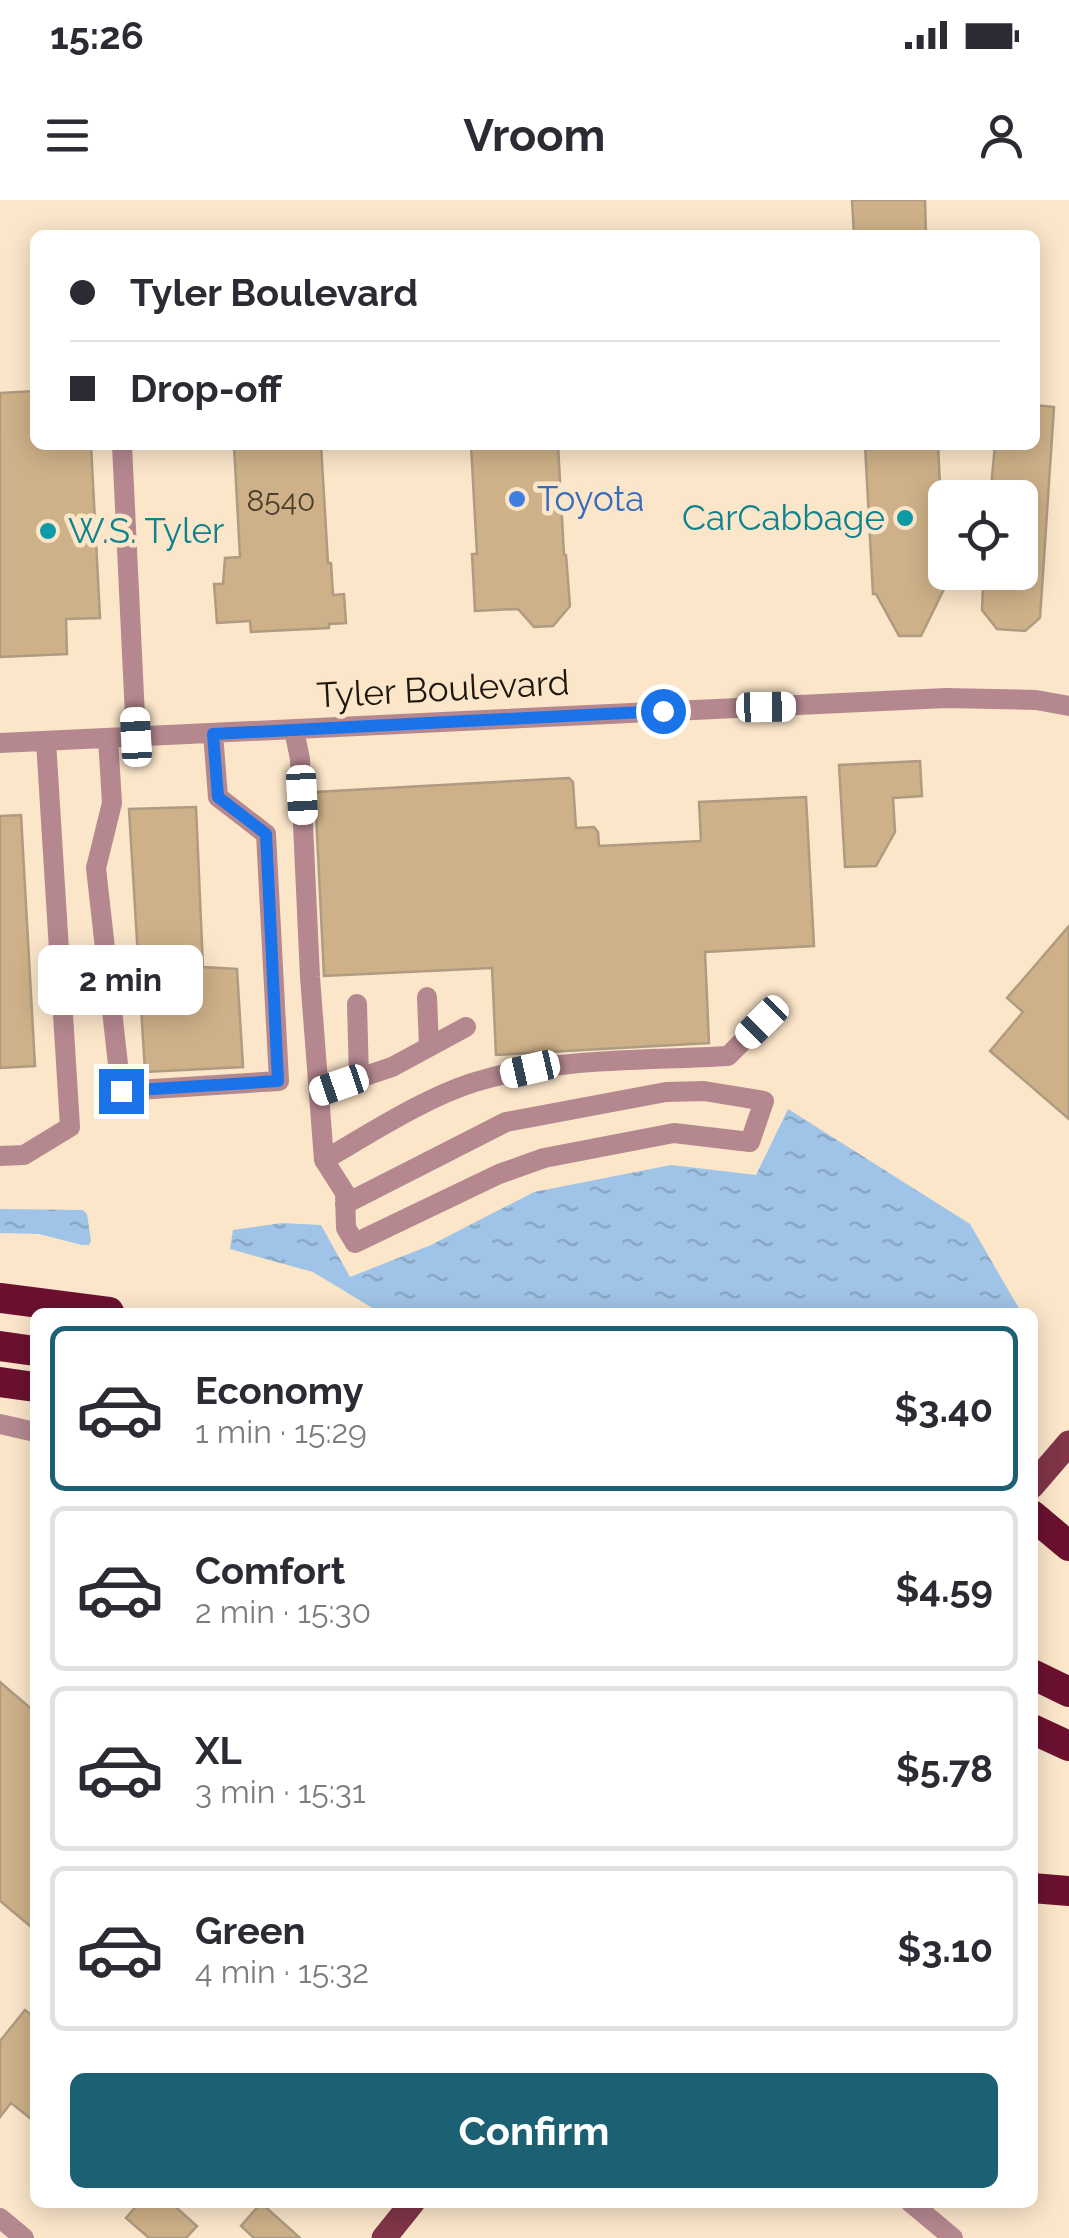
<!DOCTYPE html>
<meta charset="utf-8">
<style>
:root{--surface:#fff;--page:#f2f2f3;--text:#2b2b33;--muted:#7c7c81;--line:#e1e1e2;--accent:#1c6073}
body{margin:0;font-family:Raleway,sans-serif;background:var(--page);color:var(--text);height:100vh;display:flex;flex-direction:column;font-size:38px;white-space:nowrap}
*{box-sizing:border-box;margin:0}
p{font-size:32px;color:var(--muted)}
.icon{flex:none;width:55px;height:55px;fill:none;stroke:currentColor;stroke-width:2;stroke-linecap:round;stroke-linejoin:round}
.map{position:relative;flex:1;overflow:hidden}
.panel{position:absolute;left:30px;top:1108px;width:1008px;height:900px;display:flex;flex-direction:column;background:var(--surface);border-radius:15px;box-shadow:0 5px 25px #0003}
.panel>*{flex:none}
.banner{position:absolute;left:30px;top:30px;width:1010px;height:220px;border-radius:15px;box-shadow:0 5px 25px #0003;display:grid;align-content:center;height:220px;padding:0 40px;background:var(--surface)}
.tools{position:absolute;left:928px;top:280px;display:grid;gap:20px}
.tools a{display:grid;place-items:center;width:110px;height:110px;border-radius:15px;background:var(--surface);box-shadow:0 5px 25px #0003;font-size:50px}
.end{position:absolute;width:45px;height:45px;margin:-22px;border:12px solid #1a73e8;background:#fff;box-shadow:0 0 0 5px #fff}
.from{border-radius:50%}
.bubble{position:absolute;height:70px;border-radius:15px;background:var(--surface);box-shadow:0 5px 25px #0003;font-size:32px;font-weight:700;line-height:70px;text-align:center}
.car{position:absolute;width:30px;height:60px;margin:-30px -15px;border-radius:12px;box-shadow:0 0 8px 2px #0007;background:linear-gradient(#fff 24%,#345 0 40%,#fff 0 76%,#345 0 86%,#fff 0)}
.banner b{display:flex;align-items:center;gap:35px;height:95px;font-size:38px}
.banner b+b{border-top:2px solid var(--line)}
.banner i{width:25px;height:25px;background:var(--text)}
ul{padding:18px 0 0;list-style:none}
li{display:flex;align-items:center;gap:30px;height:165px;margin:0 20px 15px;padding:0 20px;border:5px solid var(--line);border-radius:15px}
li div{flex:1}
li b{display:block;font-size:38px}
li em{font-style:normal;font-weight:700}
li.current{border-color:var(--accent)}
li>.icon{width:90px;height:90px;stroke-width:1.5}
.button{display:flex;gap:20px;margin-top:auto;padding:20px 40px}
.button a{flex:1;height:115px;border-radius:15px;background:var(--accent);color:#fff;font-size:40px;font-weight:700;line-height:115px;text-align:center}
.status{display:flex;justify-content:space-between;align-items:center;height:70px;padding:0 50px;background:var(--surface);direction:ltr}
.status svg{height:28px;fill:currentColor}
header{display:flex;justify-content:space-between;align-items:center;height:130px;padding:0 40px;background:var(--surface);font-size:45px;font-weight:700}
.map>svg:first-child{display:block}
.water{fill:url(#water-ripples)}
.building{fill:#ceb188;stroke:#ae9b81;stroke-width:2.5}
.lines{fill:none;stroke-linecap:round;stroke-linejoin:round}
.minor{stroke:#b58890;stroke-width:20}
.major{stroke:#813547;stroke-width:25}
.highway{stroke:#6b112f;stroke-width:30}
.route{stroke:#1a73e8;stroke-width:12}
.shop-dot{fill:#3f7fe0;stroke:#fbe6ca;stroke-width:4}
.culture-dot{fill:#0f9aa8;stroke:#fbe6ca;stroke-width:4}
.labels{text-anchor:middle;stroke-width:9;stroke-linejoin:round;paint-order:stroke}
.number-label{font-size:30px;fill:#4a3e2c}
.shop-label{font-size:35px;fill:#366cbe;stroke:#fbe6ca;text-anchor:start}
.culture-label{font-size:35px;fill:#0d838f;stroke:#fbe6ca;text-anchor:end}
.street-label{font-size:35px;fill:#1e170d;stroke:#fbe6ca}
</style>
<div class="status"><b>15:26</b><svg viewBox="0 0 49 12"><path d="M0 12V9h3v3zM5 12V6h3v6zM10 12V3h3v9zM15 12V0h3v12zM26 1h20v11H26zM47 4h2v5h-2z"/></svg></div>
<header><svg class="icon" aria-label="menu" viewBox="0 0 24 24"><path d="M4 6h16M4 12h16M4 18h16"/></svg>Vroom<svg class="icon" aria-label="person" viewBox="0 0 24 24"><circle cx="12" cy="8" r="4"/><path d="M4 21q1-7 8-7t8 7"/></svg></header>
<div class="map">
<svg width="1069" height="2038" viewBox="0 0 1069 2038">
<defs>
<pattern id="water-ripples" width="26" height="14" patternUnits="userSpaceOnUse" patternTransform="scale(2.5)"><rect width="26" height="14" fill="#a0c4e7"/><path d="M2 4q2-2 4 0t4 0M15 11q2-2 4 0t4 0" fill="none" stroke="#89a8c5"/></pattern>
</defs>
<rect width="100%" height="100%" fill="#fbe6ca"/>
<!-- water -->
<path class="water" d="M788 909 970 1024 1021 1112H379L313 1072 230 1049 233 1030 282 1023 321 1025 350 1077 431 1045 534 992 671 965 756 975Z
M0 1009 83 1010 87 1014 91 1041 89 1045H82L39 1034 0 1033Z"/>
<!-- building -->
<path class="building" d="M852 0H925L926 35H854Z
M35 191V245H91L100 418 66 419 67 454 0 457V193Z
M1035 205 1054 207 1040 418 1025 431 997 429 982 410 983 385 999 372H1020V298H990L995 245H1035Z
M234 245H321L328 363H331L333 395 344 394 346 423 329 424V428L251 432 250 421 217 423 214 384H223L225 358 240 357Z
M471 245H558L564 355H566L570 406 553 426 534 427 518 409 475 411 472 354H477Z
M865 245H938L945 387 921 436H899L876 394H873Z
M920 561 922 596 893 598 895 632 876 666 845 667 839 565Z
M569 578 573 582 576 628 594 627 598 632 599 646 701 641 699 602 806 597 814 746 705 752 709 843 496 855 492 768 324 776 315 592Z
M196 607 203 767 237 769 243 867 145 872 129 609Z
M21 615 35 866 0 868V616Z
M1069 726V919L990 851 1023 812 1007 798Z
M0 1482 35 1512V1730L0 1701Z
M25 1810 35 1818V1922L11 1903 0 1917V1841Z
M140 2002H170L197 2026 186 2038H149L126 2018Z
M261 2003 300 2038H254L241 2026Z"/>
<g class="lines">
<!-- minor -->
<path class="minor" d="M122 245 136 537
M294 530 300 559 310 777 324 960C369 934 426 897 475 882 556 857 644 861 728 856L762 822
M108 538 112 603 96 668 121 891 279 881 266 634 218 597 213 533
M0 543 946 498 1036 500 1069 506
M427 797 429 847
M359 878 392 867 466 827
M319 891 359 878 357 804
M0 956 24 955 70 927 46 541
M324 960 345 993 346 1028 355 1043 499 974 544 958 674 933 750 942 764 901 704 891 666 892 506 922 345 1004
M0 1224 35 1232
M910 2002 953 2038
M0 2018 24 2038"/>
<!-- major -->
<path class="major" d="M1032 1286 1069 1243
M384 2038 413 2002"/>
<!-- highway -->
<path class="highway" d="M0 1098 109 1112
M0 1146 35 1151
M0 1182 35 1187
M1032 1315 1069 1346
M1032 1474 1069 1492
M1032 1529 1069 1546
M1032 1688 1069 1691"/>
</g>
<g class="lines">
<!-- route -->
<path class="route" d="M121 891 278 881 266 634 218 597 213 534 663 511"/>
</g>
<!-- markers -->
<circle class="shop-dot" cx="517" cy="299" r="10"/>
<g class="culture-dot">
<circle cx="905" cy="318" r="10"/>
<circle cx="48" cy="331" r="10"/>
</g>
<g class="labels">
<!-- number labels -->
<g class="number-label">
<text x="281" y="311">8540</text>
</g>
<!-- shop labels -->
<g class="shop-label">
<text x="537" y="311">Toyota</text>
</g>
<!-- culture labels -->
<g class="culture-label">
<text x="885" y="330">CarCabbage</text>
<text x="68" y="343" text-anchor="start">W.S. Tyler</text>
</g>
<!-- street labels -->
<g class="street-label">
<text transform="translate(443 489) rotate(-3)" y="12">Tyler Boulevard</text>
</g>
</g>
</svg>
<div class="tools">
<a><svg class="icon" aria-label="locate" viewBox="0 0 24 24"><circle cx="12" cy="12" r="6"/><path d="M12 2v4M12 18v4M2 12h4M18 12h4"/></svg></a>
</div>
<i class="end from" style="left:663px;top:511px"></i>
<i class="end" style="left:121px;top:891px"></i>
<div class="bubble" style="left:38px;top:745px;width:165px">2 min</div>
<i class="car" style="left:766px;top:507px;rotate:89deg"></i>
<i class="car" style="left:136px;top:537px;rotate:357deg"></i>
<i class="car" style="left:302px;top:595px;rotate:177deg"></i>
<i class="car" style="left:762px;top:822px;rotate:225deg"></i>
<i class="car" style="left:530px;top:869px;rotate:257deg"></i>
<i class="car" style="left:339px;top:885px;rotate:251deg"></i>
<div class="banner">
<b><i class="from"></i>Tyler Boulevard</b>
<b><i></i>Drop-off</b>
</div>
<section class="panel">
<ul>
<li class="current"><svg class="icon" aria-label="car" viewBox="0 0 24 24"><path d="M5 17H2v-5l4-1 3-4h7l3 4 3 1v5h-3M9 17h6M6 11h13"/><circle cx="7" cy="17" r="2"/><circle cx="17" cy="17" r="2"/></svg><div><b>Economy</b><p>1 min · 15:29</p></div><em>$3.40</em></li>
<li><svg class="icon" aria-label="car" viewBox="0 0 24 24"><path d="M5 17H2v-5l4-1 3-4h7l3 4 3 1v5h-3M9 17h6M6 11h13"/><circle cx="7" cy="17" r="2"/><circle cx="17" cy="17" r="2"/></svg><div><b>Comfort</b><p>2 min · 15:30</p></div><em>$4.59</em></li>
<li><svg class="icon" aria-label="car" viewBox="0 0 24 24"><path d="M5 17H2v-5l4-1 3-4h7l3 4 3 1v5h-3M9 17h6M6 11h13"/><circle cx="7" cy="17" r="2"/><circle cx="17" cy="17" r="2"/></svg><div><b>XL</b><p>3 min · 15:31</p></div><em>$5.78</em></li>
<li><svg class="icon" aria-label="car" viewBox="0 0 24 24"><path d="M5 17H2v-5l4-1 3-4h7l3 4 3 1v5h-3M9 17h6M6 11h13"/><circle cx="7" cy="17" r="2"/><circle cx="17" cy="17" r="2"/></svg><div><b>Green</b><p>4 min · 15:32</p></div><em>$3.10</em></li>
</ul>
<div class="button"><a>Confirm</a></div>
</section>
</div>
